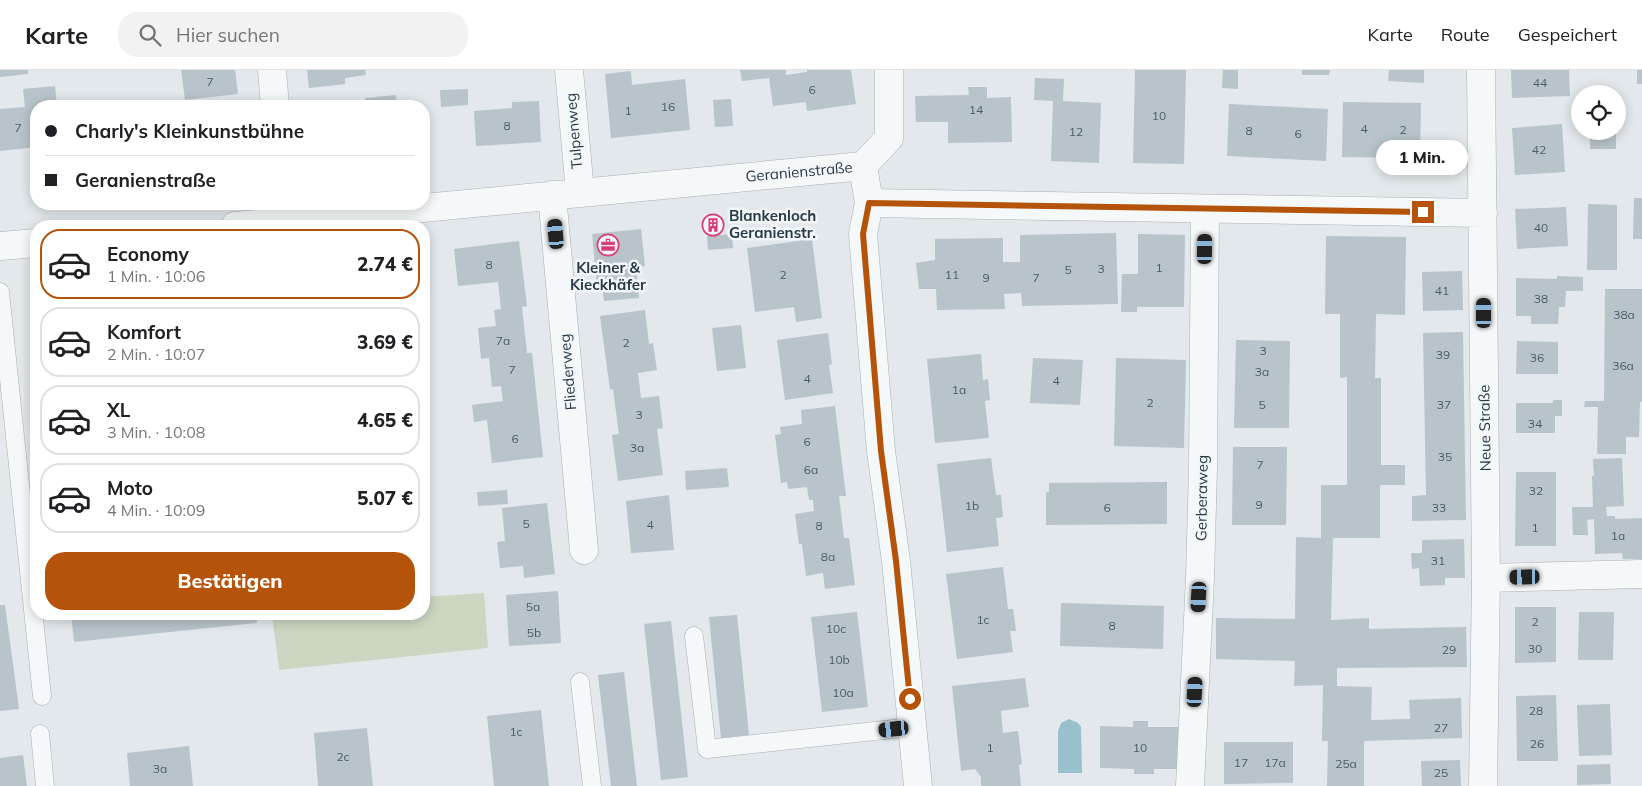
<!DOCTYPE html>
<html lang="de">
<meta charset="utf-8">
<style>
:root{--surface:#fff;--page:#f2f2f2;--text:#202124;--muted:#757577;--line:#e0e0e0;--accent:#b45309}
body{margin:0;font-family:Mulish,sans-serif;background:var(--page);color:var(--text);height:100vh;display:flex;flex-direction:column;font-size:19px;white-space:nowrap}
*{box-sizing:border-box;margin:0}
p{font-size:16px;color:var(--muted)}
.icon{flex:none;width:28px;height:28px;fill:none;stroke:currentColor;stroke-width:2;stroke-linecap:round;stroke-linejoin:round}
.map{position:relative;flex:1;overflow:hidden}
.drawer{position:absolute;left:30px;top:150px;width:400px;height:400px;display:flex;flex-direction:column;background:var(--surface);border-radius:20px;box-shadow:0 2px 12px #0003}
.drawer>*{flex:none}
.guide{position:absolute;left:30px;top:30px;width:400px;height:110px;border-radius:20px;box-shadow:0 2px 12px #0003;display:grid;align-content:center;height:110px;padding:0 15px;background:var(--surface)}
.tools{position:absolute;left:1571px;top:15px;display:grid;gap:10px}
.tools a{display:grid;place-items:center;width:55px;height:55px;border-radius:50%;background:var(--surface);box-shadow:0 2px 12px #0003;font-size:25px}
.end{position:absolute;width:22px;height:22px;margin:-11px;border:6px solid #b45309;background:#fff;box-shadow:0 0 0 2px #fff}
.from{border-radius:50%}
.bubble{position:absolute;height:35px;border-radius:18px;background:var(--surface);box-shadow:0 2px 12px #0003;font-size:16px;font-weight:800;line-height:35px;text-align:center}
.car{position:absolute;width:15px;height:30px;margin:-15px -8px;border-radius:6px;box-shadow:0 0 4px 1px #0007;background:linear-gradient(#222 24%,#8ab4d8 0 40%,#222 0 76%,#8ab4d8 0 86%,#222 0)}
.guide b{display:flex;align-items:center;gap:18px;height:48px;font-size:19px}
.guide b+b{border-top:1px solid var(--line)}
.guide i{width:12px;height:12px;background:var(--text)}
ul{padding:9px 0 0;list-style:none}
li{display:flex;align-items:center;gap:15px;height:70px;margin:0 10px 8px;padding:0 5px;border:2px solid var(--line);border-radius:20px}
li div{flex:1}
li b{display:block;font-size:19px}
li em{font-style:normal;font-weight:800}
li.selected{border-color:var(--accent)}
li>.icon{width:45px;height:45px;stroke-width:1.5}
.primary-button{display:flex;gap:10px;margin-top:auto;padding:10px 15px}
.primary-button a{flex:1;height:58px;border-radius:20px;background:var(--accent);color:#fff;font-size:20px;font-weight:800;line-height:58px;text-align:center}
header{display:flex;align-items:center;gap:30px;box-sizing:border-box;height:70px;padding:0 25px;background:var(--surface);border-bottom:1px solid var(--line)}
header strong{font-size:24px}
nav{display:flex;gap:28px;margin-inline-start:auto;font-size:18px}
.search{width:350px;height:45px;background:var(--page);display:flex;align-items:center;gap:12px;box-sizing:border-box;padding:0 18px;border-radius:20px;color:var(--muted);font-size:19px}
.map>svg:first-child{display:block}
.green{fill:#ccd6c2}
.water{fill:#9ac0ce}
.building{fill:#b8c3ca}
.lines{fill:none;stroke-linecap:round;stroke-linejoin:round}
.lane-casing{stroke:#a6b0b6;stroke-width:19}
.street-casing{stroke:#a6b0b6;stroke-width:29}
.lane{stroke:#f5f8f9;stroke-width:18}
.street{stroke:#f5f8f9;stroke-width:28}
.route{stroke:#b45309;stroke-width:6}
.labels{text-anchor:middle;stroke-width:5;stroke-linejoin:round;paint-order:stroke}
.number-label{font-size:12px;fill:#4c5c66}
.street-label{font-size:15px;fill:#283a45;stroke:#f2f6f8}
.poi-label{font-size:15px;font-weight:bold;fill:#283a45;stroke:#f2f6f8;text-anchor:start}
</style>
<header>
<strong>Karte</strong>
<div class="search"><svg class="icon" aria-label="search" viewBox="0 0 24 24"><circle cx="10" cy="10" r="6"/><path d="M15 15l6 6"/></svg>Hier suchen</div>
<nav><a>Karte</a><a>Route</a><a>Gespeichert</a></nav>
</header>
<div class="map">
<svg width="1642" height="716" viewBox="0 0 1642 716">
<rect width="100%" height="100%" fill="#e2e8eb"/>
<!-- green -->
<path class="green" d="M484 523 488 578 279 600 272 544H424V527Z"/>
<!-- water -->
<path class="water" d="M1069 649 1078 653 1081 657 1082 703H1058V661L1061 653Z"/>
<!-- building -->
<path class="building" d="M0 0H28V4L0 7Z
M181 0H235L238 24 185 30Z
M307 0H365L366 5 345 8V14L309 18Z
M740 0H786V5L807 2V0H851L856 34 807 41 806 32 773 36 769 8 742 11Z
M1135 0H1186L1184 94 1133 93Z
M1223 0H1238V19L1222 18Z
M1302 0H1330L1329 5H1302Z
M1389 0H1424V13L1388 11Z
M1511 0H1569L1570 26 1512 28Z
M1637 0H1642V14H1637Z
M631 1 632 15 685 9 690 60 611 68 605 4Z
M1035 8 1064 9 1063 31 1101 33 1099 93 1051 91 1053 31 1034 30Z
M55 16 57 36H36V77L0 81V39L25 37 23 19Z
M968 17H987V28L1011 27 1012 72 948 73V52H916L915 26 969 25Z
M468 19V35L441 37 440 20Z
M396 25 397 36H366L365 28Z
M731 29 733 56 715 57 713 30Z
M539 31 541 72 476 76 474 41 512 38V32Z
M1343 32 1421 33 1420 88 1342 87Z
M1229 34 1328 39 1326 91 1227 86Z
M1562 54 1565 102 1515 105 1512 58Z
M1590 61H1616V79H1590Z
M1634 128H1642V169H1633Z
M1588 134 1617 135V200H1587Z
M1566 137 1568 176 1517 179 1515 139Z
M720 149 721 160 707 161 706 151Z
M641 159 645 196 636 197 639 228 604 231 602 216H597L592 164Z
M1116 163 1118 234 1022 236 1021 223 1004 224 1005 239 937 240 936 219H919L916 193 935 190V169L1003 168V192H1020V165Z
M732 164 733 178 708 180 707 166Z
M1138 164 1185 165 1184 237H1137V242H1121L1122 204H1138Z
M1326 166 1406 167 1405 245 1376 244 1375 308H1381V395H1405V415H1380V468H1333L1331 550 1369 548V559L1466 557 1467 597 1337 598V616L1372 617 1371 650 1410 649 1409 630 1461 628 1462 668 1364 671V716H1327L1328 671H1322L1323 615 1294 616 1295 591 1216 589V548L1295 549 1296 467 1321 468V415H1347V307L1340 308V244H1325Z
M812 169 822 248 796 252 794 237 755 242 747 178Z
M519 171 527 236 522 237 527 283H532L543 387 492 393 487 350 474 352 472 335 503 331 501 316 492 317 489 288 481 289 478 258 496 256 494 240 501 239 498 212 458 216 454 179Z
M1462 201 1463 240 1423 241 1422 202Z
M1557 206 1583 207V221H1566L1565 237H1559L1558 254H1531V246H1516V208L1557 209Z
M1605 219H1642V332H1640L1639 367H1626V384H1597L1598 337H1584L1585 331H1604Z
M645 240 649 274 653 273 657 300 638 303 641 328 659 326 663 358 657 359 663 405 618 411 612 365 619 364 613 319 610 320 600 246Z
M741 255 746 298 717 301 712 258Z
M1463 262 1466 450 1412 451V426L1426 425 1423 263Z
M828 263 832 294 829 295 833 323 785 330 777 270Z
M1236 270 1290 271 1289 358H1234Z
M1517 271 1558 272V304H1516Z
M981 284 983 310 988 309 990 330 985 331 989 368 935 373 927 289Z
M1033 288 1083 290 1080 335 1030 333Z
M1116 288 1186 290 1184 378 1114 376Z
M1553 330H1562V346H1555V363H1516V333H1553Z
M835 336 846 426H839L844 468H849L855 515 825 519 823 503 806 506 802 474H799L795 444 814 441 813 430H809L807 417 788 419 787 412 781 413 775 365 781 364 780 357 802 354 801 340Z
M1233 377H1287L1286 455H1232Z
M991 388 996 425H1001L1003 447 996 448 999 476 947 482 937 394Z
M1622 388 1624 436 1606 437 1607 446H1615V449L1642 448V489H1623L1622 483 1595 484 1594 449 1587 450 1588 465H1573L1572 437H1593L1592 406H1594L1593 389Z
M727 398 729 417 686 420 685 401Z
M1516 402H1556V476H1515Z
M1167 412V454L1046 455V422H1049V413Z
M507 420 508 434 478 436 477 422Z
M669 425 674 480 631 483 626 431Z
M547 433 555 504 524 508 523 496 500 498 497 472 505 471 502 438Z
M1464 469 1465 508H1445V515L1420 516 1419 498 1412 499 1411 483H1422V470Z
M1003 497 1008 539H1013L1016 561H1010L1013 582 957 589 946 504Z
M558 521 561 573 509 576 506 525Z
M1061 533 1164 536 1163 579 1060 576Z
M0 535H5L19 639 0 641Z
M1515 537H1556V592L1515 593Z
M857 542 868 637 822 642 811 547Z
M1579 542H1614L1613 590H1578Z
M71 544H256L257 553 74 572Z
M737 545 749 665 721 668 709 547Z
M671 551 688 707 661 710 644 554Z
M624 602 637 716H611L598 605Z
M1025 608 1029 637 1001 641 1003 663 1018 661 1022 694 1019 695 1021 716H981V707L975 699 961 701 952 616Z
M1556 625 1558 691H1517L1516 626Z
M1610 634 1612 685 1579 686 1577 635Z
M541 640 549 716H494L487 646Z
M1133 651H1148V657H1181V699H1154V704H1134V699L1100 698V656L1133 657Z
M367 658 373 716H318L314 663Z
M1224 672H1293V713L1224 714Z
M189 676 193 716H130L127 683Z
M23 685 27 716H0V688Z
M1460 690 1461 716H1422L1421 691Z
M1610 694 1611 714 1577 715V695Z"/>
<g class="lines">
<!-- lane casing -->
<g class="lane-casing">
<path id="lane" d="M0 222 42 626
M694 566 707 679 912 657
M580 612 592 716
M40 664 45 716"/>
</g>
<!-- street casing -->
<g class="street-casing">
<path id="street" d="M272 0 275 36
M569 0 580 122
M1481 0 1486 508 1483 716
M863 96 889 68V0
M552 125 584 480
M869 133 863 164 881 381 896 491 918 716
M235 156 863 96 869 133 1483 143
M0 176 36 173
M1486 508 1642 504
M1190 716 1200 508 1203 398 1205 139"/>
</g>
<!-- lane -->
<use href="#lane" class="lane"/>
<!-- street -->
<use href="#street" class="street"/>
</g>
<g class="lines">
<!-- route -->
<path class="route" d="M910 629 896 491 881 381 863 164 869 133 1423 142"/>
</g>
<!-- icons -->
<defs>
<g id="building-ring" transform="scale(1.125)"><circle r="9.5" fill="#f2f6f8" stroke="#da3d7b" stroke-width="1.5"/><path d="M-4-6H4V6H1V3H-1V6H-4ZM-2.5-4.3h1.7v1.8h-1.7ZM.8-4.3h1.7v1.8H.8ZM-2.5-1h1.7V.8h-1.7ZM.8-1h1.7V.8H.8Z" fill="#da3d7b"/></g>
<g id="office-ring" transform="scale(1.125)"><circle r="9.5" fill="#f2f6f8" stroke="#da3d7b" stroke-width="1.5"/><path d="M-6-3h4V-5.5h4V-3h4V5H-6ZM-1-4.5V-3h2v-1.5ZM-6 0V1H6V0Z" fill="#da3d7b"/></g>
</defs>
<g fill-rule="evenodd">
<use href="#building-ring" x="713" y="155"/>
<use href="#office-ring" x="608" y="175"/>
</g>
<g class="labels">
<!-- number labels -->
<g class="number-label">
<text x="210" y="16">7</text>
<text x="1540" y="17">44</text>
<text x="812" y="24">6</text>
<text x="668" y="41">16</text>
<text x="976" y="44">14</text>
<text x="628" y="45">1</text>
<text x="1159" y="50">10</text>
<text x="507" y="60">8</text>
<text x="18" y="62">7</text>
<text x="1364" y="63">4</text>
<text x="1403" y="64">2</text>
<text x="1249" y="65">8</text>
<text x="1076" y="66">12</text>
<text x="1298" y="68">6</text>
<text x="1539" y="84">42</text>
<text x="1541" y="162">40</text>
<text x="489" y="199">8</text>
<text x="1159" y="202">1</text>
<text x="1101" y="203">3</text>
<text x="1068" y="204">5</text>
<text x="783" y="209">2</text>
<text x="952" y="209">11</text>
<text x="986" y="212">9</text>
<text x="1036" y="212">7</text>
<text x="1442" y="225">41</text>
<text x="1541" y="233">38</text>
<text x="1624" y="249">38a</text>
<text x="503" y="275">7a</text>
<text x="626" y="277">2</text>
<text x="1263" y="285">3</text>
<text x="1443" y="289">39</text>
<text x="1537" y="292">36</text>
<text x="1623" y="300">36a</text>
<text x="512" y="304">7</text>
<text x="1262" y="306">3a</text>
<text x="807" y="313">4</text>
<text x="1056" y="315">4</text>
<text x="959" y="324">1a</text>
<text x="1150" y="337">2</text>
<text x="1262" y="339">5</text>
<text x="1444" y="339">37</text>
<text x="639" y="349">3</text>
<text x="1535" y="358">34</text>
<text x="515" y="373">6</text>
<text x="807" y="376">6</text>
<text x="637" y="382">3a</text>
<text x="1445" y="391">35</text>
<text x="1260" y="399">7</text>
<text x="811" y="404">6a</text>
<text x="1536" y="425">32</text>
<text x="1259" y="439">9</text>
<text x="972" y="440">1b</text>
<text x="1107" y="442">6</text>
<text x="1439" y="442">33</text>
<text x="526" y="458">5</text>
<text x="650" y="459">4</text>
<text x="819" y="460">8</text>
<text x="1535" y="462">1</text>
<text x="1618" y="470">1a</text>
<text x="828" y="491">8a</text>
<text x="1438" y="495">31</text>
<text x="533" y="541">5a</text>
<text x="983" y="554">1c</text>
<text x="1535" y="556">2</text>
<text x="1112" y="560">8</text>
<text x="836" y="563">10c</text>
<text x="534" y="567">5b</text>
<text x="1535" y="583">30</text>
<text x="1449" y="584">29</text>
<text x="839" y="594">10b</text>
<text x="843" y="627">10a</text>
<text x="1536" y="645">28</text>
<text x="1441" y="662">27</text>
<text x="516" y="666">1c</text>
<text x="1537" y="678">26</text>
<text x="990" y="682">1</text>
<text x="1140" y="682">10</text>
<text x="343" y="691">2c</text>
<text x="1241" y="697">17</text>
<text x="1275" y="697">17a</text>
<text x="1346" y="698">25a</text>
<text x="160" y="703">3a</text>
<text x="1441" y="707">25</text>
</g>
<!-- street labels -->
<g class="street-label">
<text transform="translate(574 61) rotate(-95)" y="5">Tulpenweg</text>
<text transform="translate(799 102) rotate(-5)" y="5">Geranienstraße</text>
<text transform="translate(568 302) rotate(-95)" y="5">Fliederweg</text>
<text transform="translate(1485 358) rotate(-91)" y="5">Neue Straße</text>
<text transform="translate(1202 428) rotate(-89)" y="5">Gerberaweg</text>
</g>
<!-- poi labels -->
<g class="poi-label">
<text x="729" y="151">Blankenloch<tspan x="729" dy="17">Geranienstr.</tspan></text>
<text x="608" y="203" text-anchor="middle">Kleiner &amp;<tspan x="608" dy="17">Kieckhäfer</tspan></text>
</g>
</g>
</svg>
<div class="tools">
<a><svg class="icon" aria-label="locate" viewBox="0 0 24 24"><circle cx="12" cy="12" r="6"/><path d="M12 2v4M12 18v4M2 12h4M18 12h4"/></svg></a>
</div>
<i class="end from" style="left:910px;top:629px"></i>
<i class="end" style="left:1423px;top:142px"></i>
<div class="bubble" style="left:1376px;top:70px;width:92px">1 Min.</div>
<i class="car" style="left:556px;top:164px;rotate:355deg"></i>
<i class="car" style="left:1205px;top:179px;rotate:1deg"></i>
<i class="car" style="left:1484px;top:243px;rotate:0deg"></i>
<i class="car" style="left:1525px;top:507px;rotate:269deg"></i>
<i class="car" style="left:1199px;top:527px;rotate:183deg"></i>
<i class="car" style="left:1195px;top:622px;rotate:3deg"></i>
<i class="car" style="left:894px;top:659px;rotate:264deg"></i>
<div class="guide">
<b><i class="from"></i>Charly's Kleinkunstbühne</b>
<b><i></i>Geranienstraße</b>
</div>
<section class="drawer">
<ul>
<li class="selected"><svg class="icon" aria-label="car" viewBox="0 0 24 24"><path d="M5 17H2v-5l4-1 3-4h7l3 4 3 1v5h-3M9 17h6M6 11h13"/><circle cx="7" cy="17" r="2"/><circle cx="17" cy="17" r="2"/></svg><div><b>Economy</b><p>1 Min. · 10:06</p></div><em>2.74 €</em></li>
<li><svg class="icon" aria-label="car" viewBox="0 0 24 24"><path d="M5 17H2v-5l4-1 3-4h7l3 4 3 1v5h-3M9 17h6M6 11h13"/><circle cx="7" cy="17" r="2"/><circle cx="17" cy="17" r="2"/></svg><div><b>Komfort</b><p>2 Min. · 10:07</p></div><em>3.69 €</em></li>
<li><svg class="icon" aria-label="car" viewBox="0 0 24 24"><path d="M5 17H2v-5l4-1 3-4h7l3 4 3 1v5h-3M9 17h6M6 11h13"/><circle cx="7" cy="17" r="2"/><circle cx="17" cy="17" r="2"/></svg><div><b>XL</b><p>3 Min. · 10:08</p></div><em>4.65 €</em></li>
<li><svg class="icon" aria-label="car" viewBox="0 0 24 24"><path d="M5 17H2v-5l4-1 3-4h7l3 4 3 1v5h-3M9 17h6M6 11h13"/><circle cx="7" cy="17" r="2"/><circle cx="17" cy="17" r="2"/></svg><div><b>Moto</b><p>4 Min. · 10:09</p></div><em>5.07 €</em></li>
</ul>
<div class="primary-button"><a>Bestätigen</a></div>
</section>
</div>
